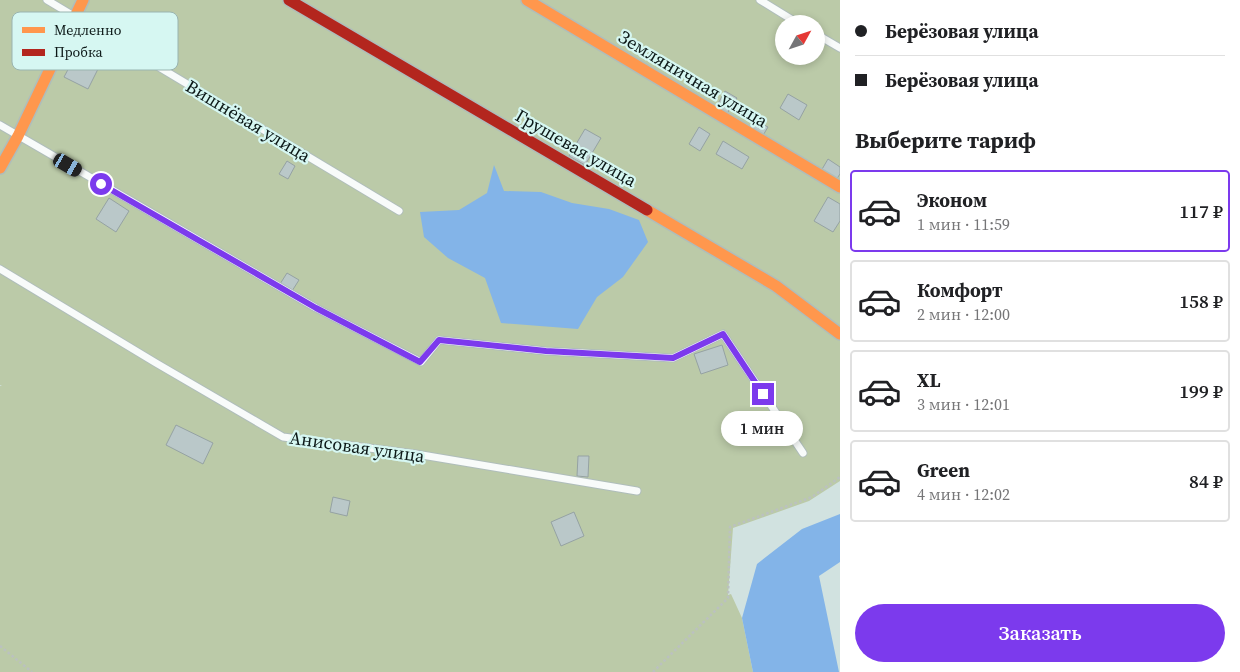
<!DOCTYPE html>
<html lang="ru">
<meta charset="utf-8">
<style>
:root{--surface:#fff;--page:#f2f2f2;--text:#202124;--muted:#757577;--line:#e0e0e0;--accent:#7c3aed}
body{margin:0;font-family:"Source Serif 4",serif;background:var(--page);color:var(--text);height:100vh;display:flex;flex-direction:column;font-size:19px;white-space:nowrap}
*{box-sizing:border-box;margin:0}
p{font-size:16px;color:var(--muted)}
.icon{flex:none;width:28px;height:28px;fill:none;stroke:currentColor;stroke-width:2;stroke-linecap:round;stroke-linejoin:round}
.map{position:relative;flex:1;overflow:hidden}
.details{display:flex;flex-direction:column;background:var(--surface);width:400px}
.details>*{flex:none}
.hud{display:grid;align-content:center;height:110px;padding:0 15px;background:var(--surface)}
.needle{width:32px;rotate:50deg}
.tools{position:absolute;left:775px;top:15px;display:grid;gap:10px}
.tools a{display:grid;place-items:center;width:50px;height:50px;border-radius:50%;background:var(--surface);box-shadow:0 2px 8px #0003;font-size:25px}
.end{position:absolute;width:22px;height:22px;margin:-11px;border:6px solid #7c3aed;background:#fff;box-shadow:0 0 0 2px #fff}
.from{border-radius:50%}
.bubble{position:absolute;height:35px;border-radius:18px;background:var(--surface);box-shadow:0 2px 8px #0003;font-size:16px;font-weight:600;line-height:35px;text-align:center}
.car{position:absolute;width:15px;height:30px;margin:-15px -8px;border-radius:6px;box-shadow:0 0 4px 1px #0007;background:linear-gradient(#222 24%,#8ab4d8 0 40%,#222 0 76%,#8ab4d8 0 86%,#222 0)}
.hud b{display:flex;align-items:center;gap:18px;height:48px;font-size:19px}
.hud b+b{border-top:1px solid var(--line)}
.hud i{width:12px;height:12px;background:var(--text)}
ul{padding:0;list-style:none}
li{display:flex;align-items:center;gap:15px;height:82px;margin:0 10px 8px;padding:0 5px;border:2px solid var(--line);border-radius:5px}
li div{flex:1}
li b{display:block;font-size:19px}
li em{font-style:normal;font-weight:600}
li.active{border-color:var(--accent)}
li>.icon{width:45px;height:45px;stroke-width:1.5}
h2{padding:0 15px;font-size:22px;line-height:60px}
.cta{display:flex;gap:10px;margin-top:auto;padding:10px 15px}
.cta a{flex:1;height:58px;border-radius:30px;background:var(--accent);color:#fff;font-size:20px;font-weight:600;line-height:58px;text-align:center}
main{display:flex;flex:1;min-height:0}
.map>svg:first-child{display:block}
.green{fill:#bbcaa8;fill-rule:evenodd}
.water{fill:#83b4e8}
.building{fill:#bac8c9;stroke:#95a2a3}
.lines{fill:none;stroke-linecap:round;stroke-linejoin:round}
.lane-casing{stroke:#afbdbb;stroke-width:9}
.slow-casing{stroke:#afbdbb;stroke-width:14}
.jam-casing{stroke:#afbdbb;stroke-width:14}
.path{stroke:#bbc1c0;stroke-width:2.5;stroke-dasharray:2.5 2.5;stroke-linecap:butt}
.lane{stroke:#f8fbfa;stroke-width:7}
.slow{stroke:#ff974d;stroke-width:11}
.jam{stroke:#b3261e;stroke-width:11}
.route{stroke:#7c3aed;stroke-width:6}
.labels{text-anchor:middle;stroke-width:4.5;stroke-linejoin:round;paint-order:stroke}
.street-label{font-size:18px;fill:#0b1716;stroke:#d6f7f2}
.key{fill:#d6f7f2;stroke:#99b4b0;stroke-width:1}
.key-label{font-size:14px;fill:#0b1716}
</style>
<main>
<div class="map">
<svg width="840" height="672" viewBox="0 0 840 672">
<rect width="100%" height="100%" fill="#d1e2e0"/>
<!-- green -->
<path class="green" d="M0 0H840V481L809 501 733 528 728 595 731 594 742 618 753 672H0V386L2 385H0ZM784 24H816V56H784Z"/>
<!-- water -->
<path class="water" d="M494 165 504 191 541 192 572 203 609 209 639 220 648 242 623 277 597 297 578 329 501 323 485 278 448 258 424 237 420 212 459 210 487 193Z
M840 514V562L819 576 839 672H753L742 618 757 564 802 529Z"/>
<!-- building -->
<path class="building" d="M80 47 103 59 88 89 64 77Z
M725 91 737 98 726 115 715 109Z
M788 94 807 105 799 120 780 108Z
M754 120 768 127 762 137 749 129Z
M699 127 710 134 700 151 689 144Z
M585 129 601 138 585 165 569 156Z
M723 141 749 157 742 169 716 154Z
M828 159 840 167V174L836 180 821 171Z
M287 161 295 166 288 179 279 174Z
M828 197 840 204V221L833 232 814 221Z
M109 198 129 211 116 232 96 219Z
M287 273 299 280 292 291 280 284Z
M722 345 728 365 701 374 694 354Z
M176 425 213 443 203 464 166 445Z
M578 456H589L588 477 577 476Z
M333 497 350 501 347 516 330 512Z
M574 512 584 536 561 546 551 522Z"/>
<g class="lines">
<!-- lane casing -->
<g class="lane-casing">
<path id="lane" d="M47 0 399 211
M760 0 799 24
M816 34 840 48
M0 125 316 308 421 362 439 340 546 351 673 358 723 334 803 453
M0 269 156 363 283 437 416 454 637 491"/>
</g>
<!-- slow casing -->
<g class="slow-casing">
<path id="slow" d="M527 0 840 187
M0 168 18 136 83 0
M647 210 776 286 840 334"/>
</g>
<!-- jam casing -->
<g class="jam-casing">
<path id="jam" d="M289 0 647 210"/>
</g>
<!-- path -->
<path class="path" d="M0 646 32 672
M653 672 728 598 730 527 812 497 840 477"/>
<!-- lane -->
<use href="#lane" class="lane"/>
<!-- slow -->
<use href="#slow" class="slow"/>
<!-- jam -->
<use href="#jam" class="jam"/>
</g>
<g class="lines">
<!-- route -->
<path class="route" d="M101 184 316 308 420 362 439 340 546 351 673 358 723 334 763 394"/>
</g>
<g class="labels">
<!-- street labels -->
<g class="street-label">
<text transform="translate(693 79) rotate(31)" y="6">Земляничная улица</text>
<text transform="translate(248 121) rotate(31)" y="6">Вишнёвая улица</text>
<text transform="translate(576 148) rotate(30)" y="6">Грушевая улица</text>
<text transform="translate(357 447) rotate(8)" y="6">Анисовая улица</text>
</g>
</g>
<!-- legend -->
<rect x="12" y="12" width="166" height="58" rx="8" class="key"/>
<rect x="22" y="27" width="23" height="6" fill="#ff974d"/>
<rect x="22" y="49" width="23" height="7" fill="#b3261e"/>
<g class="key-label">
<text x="54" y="35">Медленно</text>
<text x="54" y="57">Пробка</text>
</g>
</svg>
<div class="tools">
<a><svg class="needle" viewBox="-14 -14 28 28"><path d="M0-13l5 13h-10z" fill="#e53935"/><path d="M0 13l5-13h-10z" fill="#757577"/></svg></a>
</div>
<i class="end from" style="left:101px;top:184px"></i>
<i class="end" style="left:763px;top:394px"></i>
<div class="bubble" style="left:721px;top:411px;width:82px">1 мин</div>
<i class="car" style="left:68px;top:165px;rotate:120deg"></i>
</div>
<section class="details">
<div class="hud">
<b><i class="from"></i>Берёзовая улица</b>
<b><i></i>Берёзовая улица</b>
</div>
<h2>Выберите тариф</h2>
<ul>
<li class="active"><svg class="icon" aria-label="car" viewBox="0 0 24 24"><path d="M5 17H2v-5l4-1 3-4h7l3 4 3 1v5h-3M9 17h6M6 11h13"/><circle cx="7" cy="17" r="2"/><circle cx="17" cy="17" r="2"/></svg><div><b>Эконом</b><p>1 мин · 11:59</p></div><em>117 ₽</em></li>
<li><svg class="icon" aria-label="car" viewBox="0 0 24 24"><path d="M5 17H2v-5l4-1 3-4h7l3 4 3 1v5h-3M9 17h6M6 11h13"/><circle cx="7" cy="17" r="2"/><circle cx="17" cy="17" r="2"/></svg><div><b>Комфорт</b><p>2 мин · 12:00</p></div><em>158 ₽</em></li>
<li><svg class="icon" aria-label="car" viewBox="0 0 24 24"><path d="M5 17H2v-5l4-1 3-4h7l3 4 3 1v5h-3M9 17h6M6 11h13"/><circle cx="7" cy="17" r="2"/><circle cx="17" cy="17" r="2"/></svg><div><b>XL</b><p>3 мин · 12:01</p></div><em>199 ₽</em></li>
<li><svg class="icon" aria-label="car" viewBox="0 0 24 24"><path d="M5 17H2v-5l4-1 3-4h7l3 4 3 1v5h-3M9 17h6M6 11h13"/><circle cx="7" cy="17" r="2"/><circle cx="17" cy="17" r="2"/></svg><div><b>Green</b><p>4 мин · 12:02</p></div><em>84 ₽</em></li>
</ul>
<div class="cta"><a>Заказать</a></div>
</section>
</main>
